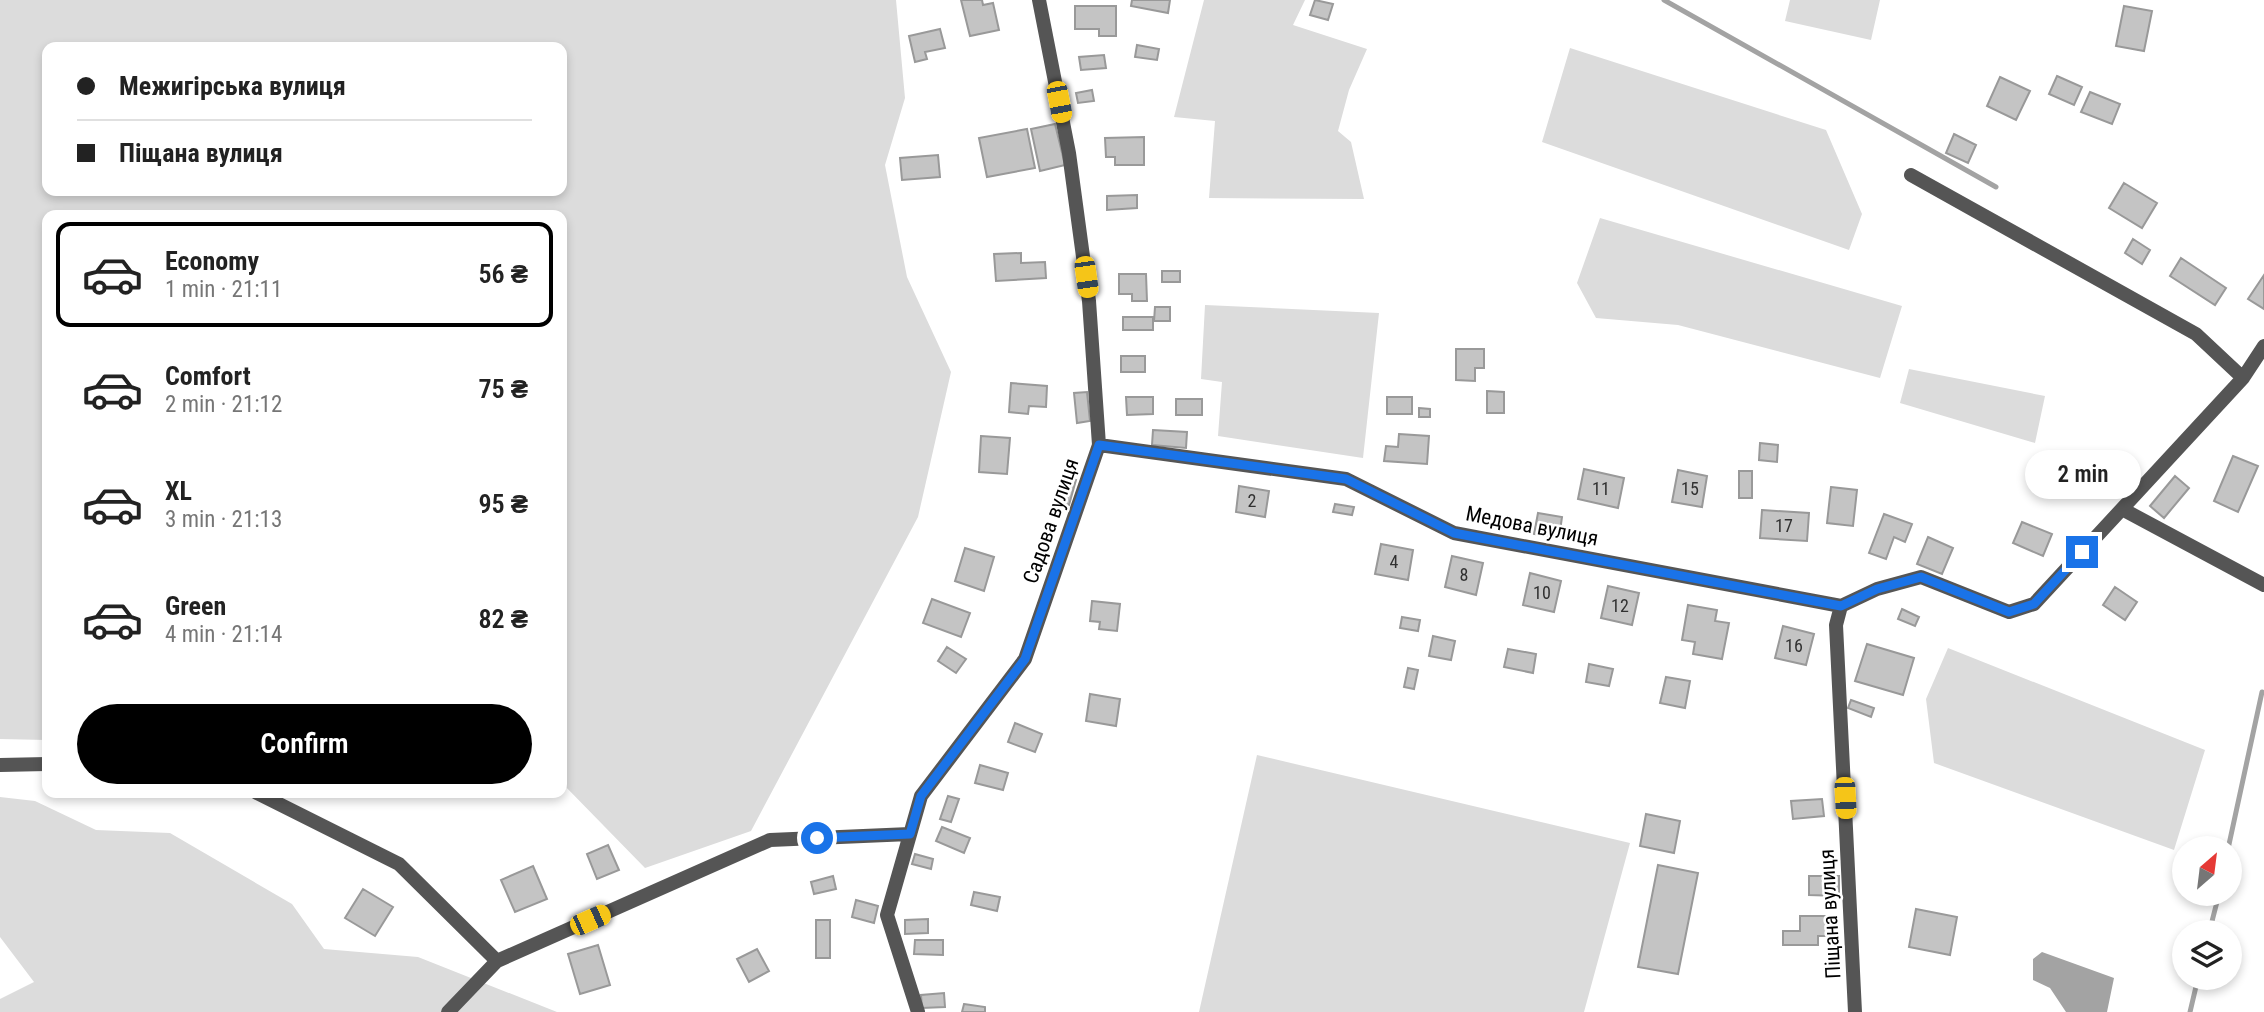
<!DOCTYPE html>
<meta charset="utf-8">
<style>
:root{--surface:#fff;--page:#f2f2f2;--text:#222;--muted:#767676;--line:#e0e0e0;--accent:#000}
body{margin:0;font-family:"Roboto Condensed",sans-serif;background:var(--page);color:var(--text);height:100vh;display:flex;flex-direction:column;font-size:26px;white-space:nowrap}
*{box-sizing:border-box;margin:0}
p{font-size:23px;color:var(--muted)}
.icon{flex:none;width:38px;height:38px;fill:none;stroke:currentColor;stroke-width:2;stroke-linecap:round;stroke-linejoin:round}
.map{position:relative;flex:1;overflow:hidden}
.details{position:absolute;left:42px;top:210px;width:525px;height:588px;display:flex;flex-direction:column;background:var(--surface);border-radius:14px;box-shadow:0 4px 10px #0003}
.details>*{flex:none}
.banner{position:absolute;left:42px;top:42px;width:525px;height:154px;border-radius:14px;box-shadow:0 4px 10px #0003;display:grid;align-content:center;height:154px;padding:0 35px;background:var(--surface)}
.needle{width:46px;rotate:28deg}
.tools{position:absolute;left:2172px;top:836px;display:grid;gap:14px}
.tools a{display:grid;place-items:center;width:70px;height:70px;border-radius:50%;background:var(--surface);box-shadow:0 4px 10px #0003;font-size:35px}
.end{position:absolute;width:32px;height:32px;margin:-16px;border:9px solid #1a73e8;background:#fff;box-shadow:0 0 0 4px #fff}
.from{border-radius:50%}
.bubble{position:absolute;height:49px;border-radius:24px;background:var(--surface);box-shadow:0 4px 10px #0003;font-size:23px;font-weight:600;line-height:49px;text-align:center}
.car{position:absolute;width:21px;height:42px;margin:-21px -10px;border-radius:9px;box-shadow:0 0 5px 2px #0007;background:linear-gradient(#f5c518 24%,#345 0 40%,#f5c518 0 76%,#345 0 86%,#f5c518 0)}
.banner b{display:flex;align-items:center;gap:24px;height:66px;font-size:26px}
.banner b+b{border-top:2px solid var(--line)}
.banner i{width:18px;height:18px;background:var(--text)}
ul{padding:12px 0 0;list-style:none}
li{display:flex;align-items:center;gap:21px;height:105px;margin:0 14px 10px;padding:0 21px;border:4px solid transparent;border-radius:14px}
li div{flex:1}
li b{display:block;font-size:26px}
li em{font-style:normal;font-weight:600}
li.selected{border-color:var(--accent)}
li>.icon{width:63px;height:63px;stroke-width:1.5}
.button{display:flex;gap:14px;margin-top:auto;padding:14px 35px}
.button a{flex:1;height:80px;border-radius:42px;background:var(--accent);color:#fff;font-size:28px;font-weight:600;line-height:80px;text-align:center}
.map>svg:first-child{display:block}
.green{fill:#dcdcdc;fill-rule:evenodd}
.water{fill:#a3a3a3}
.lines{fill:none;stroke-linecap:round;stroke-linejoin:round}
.stream{stroke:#a3a3a3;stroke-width:5}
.building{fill:#c4c4c4;stroke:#999;stroke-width:2}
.street{stroke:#555;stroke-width:14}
.route{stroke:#1a73e8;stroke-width:9}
.labels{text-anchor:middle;stroke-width:5;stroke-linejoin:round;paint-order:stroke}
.number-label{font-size:18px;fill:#313131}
.street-label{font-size:21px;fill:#000;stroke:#fff}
</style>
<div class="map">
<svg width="2264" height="1012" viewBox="0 0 2264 1012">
<rect width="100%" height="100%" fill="#fff"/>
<!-- green -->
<path class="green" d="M0 0H896L905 98 885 165 907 277 951 372 918 517 751 831 645 868 562 783V215H47V740L0 739ZM47 47H562V191H47Z
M1204 0H1305L1293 25 1367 49 1349 90 1338 131 1351 142 1364 199 1209 198 1215 121 1174 117Z
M1790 0H1880L1871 40 1785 21Z
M1570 48 1826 130 1862 214 1849 250 1542 142Z
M1600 218 1902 306 1880 378 1678 325 1596 318 1577 283Z
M1205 305 1379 313 1363 458 1218 436 1222 382 1201 379Z
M1909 369 2045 396 2035 443 1900 403Z
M1948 648 2205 750 2174 850 1934 763 1926 699Z
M1257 755 1630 843 1584 1012H1199Z
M0 797 35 801 96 830 170 833 292 904 324 949 418 957 557 1012H0V999L34 982 0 937Z"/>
<!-- water -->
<path class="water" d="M2042 952 2114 978 2107 1012H2066L2050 988 2033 980V959Z"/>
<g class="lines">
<!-- stream -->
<path class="stream" d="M1664 0 1996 187
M2228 849 2262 692
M2209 933 2219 894
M2190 1012 2198 978"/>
</g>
<!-- building -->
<path class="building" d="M961 0H982L983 5 993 3 999 30 970 36Z
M1132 0H1170L1168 13 1131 6Z
M1315 0 1333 4 1328 20 1310 15Z
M1075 6H1116V36H1099V29H1075Z
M2124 6 2152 11 2144 51 2116 46Z
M940 29 945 48 925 52 927 59 915 62 909 36Z
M1137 45 1159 49 1157 60 1135 57Z
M1104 55 1106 68 1081 70 1079 57Z
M2057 76 2082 87 2074 105 2049 94Z
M2000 77 2030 91 2016 120 1987 106Z
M1092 90 1094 101 1078 103 1076 93Z
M2090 92 2120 104 2112 124 2081 112Z
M1055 124 1065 165 1040 171 1031 129Z
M1027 129 1035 168 987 177 979 138Z
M1954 134 1976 145 1968 163 1946 153Z
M1144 137V165H1115V157H1106L1105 138Z
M938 155 940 177 902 180 900 158Z
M2124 183 2157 203 2142 228 2109 208Z
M1137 195V208L1107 210V196Z
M2133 239 2150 250 2142 264 2125 253Z
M1021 253V263L1045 262 1046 278 996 281 994 254Z
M2181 258 2226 288 2215 305 2170 276Z
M1162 271H1180V282H1162Z
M1119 274H1146L1147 301H1132V294H1119Z
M2264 275V309L2248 299Z
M1155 307H1170V321H1154Z
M1123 317H1153V330H1123Z
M1456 349H1484V368H1475V381L1456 380Z
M1121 356H1145V372H1121Z
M1011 383 1047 386 1046 407 1029 406 1028 414 1009 412Z
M1487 391 1504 392V413H1487Z
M1087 392 1090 421 1077 423 1074 393Z
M1126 397H1153V414L1127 415Z
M1387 397H1412V414H1387Z
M1176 399H1202V415H1176Z
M1419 408 1430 409V417H1419Z
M1153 430 1187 432 1186 448 1152 445Z
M1399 434 1429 436 1427 464 1384 461 1386 446 1398 447Z
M981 436 1010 438 1007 474 979 472Z
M1760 443 1778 445 1777 462 1759 460Z
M2080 455 2114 473 2101 497 2068 479Z
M2233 456 2258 466 2238 512 2214 501Z
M1584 469 1624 478 1618 508 1578 499Z
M1678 470 1707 476 1702 507 1672 502Z
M1739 471H1752V498H1739Z
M1062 476 1076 480 1069 505 1055 501Z
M2175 476 2189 488 2164 518 2150 506Z
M1239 486 1269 491 1265 517 1236 512Z
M1831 487 1857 490 1853 526 1827 523Z
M1335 504 1354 507 1352 515 1333 512Z
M1762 510 1809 513 1807 541 1760 538Z
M1538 513 1562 517 1559 538 1534 534Z
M1884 514 1912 524 1905 542 1894 537 1886 559 1869 553Z
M2022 522 2052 534 2043 556 2013 543Z
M1928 537 1953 548 1942 574 1917 564Z
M1381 544 1413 550 1408 580 1375 574Z
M965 548 994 557 984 591 955 581Z
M1452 556 1483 563 1476 595 1445 587Z
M1530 573 1561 581 1554 612 1523 605Z
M1608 586 1639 593 1632 625 1601 618Z
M2115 587 2137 602 2125 620 2103 605Z
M932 599 970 613 961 637 923 623Z
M1092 601 1120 604 1117 631 1099 629 1100 622 1090 621Z
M1688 605 1717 610 1715 621 1729 623 1722 659 1693 654 1695 642 1682 640Z
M1902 609 1919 617 1915 626 1898 619Z
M1402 617 1420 620 1418 631 1400 628Z
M1783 626 1814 634 1806 665 1775 658Z
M1433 636 1455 641 1451 660 1429 656Z
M1867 644 1914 658 1903 695 1855 681Z
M947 647 966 659 956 673 938 661Z
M1508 649 1536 654 1533 673 1504 667Z
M1589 664 1613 669 1609 686 1586 682Z
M1408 668 1418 670 1414 689 1404 687Z
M1666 677 1690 681 1685 708 1660 703Z
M1090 694 1120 699 1116 726 1086 721Z
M1851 700 1874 708 1871 717 1848 708Z
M1015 723 1042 734 1035 752 1008 742Z
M980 765 1008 773 1003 790 975 783Z
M948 796 959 799 951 822 940 819Z
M1822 799 1824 816 1793 819 1791 801Z
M1646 814 1680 821 1674 853 1640 846Z
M942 827 970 838 964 853 936 841Z
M608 845 619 870 597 879 587 854Z
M915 854 933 859 931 869 912 864Z
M1658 865 1698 873 1678 974 1638 967Z
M533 866 547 899 515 912 501 880Z
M833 876 836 889 814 894 811 882Z
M1809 876H1839V896L1809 895Z
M363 889 393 907 375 936 345 918Z
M974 892 1000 897 997 911 971 905Z
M856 900 878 906 874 923 852 917Z
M1916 909 1957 917 1950 955 1909 947Z
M1800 916H1827V936H1818V945H1783V931H1800Z
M928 919V933L905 934V920Z
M816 920H830V958H816Z
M915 940H943V955L914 954Z
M598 945 610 985 580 994 568 954Z
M757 949 769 971 749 982 737 959Z
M944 993 945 1007 922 1008 921 995Z
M964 1004 985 1007V1012H962Z"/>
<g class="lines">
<!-- street -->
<path class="street" d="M1911 175 2196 334 2243 378
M1099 445 1346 479 1454 533 1841 606
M2124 510 2264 585
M0 765 47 764
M257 793 399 864 497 961
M448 1012 497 961 770 840 910 834
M918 1012 887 915 921 796 1025 659 1099 445 1089 301 1069 153 1039 0
M1855 1012 1836 625 1841 606 1877 589 1921 577 2009 612 2034 604 2243 378 2264 346"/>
</g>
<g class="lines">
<!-- route -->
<path class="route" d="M817 838 910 834 921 796 1025 659 1099 445 1346 479 1454 533 1841 606 1877 589 1921 577 2009 612 2034 604 2082 552"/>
</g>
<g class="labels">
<!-- number labels -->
<g class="number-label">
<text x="1601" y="495">11</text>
<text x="1690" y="495">15</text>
<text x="1252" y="507">2</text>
<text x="1784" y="532">17</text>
<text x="1394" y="568">4</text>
<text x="1464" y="581">8</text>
<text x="1542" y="599">10</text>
<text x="1620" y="612">12</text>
<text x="1794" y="652">16</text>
</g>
<!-- street labels -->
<g class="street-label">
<text transform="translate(1051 521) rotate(-71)" y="7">Садова вулиця</text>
<text transform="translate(1532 526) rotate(11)" y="7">Медова вулиця</text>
<text transform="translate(1830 914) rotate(-93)" y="7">Піщана вулиця</text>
</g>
</g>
</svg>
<div class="tools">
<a><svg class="needle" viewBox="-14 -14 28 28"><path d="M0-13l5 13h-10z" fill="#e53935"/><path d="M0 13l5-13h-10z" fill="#767676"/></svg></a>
<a><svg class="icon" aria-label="layers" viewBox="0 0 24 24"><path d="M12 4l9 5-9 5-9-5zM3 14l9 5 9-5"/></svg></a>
</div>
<i class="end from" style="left:817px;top:838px"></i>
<i class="end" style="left:2082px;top:552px"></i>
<div class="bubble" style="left:2025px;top:450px;width:116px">2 min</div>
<i class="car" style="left:1059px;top:102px;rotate:169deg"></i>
<i class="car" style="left:1086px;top:277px;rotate:172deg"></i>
<i class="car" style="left:1845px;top:798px;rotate:177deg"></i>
<i class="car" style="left:590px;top:920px;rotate:66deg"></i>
<div class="banner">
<b><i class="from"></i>Межигірська вулиця</b>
<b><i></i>Піщана вулиця</b>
</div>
<section class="details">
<ul>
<li class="selected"><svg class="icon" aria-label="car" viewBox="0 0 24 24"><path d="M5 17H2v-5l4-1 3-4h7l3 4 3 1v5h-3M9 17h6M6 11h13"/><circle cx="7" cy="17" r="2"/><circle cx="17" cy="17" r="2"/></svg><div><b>Economy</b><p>1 min · 21:11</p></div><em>56 ₴</em></li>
<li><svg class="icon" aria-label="car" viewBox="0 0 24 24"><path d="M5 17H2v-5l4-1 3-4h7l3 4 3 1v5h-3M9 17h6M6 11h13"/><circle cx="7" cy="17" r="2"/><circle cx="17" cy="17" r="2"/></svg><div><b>Comfort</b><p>2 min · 21:12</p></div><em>75 ₴</em></li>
<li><svg class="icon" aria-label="car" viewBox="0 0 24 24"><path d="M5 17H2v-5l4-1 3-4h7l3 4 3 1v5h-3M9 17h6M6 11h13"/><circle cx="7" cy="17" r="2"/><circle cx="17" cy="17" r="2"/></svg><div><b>XL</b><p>3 min · 21:13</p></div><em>95 ₴</em></li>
<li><svg class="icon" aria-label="car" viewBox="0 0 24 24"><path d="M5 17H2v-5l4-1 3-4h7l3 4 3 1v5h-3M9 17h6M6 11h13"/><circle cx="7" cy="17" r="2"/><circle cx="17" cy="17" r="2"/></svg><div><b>Green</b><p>4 min · 21:14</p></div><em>82 ₴</em></li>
</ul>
<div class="button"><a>Confirm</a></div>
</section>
</div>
